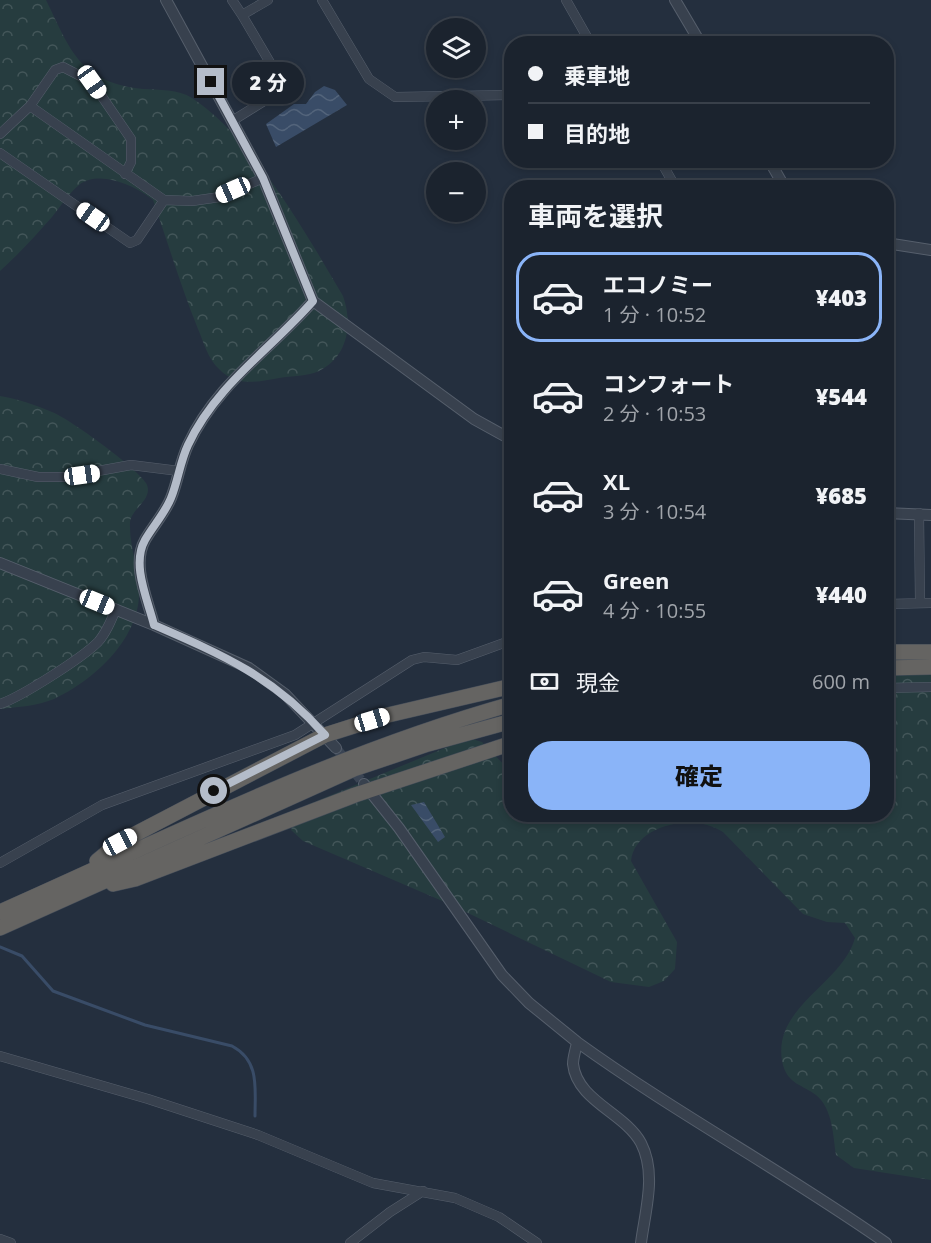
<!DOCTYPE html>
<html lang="ja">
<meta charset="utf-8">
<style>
:root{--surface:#1b232e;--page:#282f3a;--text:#f1f3f6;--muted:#a0a4aa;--line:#39404a;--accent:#8ab4f8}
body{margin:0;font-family:"Open Sans","Noto Sans JP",sans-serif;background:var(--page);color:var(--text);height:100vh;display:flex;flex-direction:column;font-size:22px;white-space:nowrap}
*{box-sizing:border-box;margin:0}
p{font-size:20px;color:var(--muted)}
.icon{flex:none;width:33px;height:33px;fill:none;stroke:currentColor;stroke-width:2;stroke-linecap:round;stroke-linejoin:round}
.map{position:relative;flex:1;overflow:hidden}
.panel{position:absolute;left:504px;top:180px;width:390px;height:642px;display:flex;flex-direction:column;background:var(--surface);border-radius:24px;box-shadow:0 3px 9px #0003,0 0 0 2px var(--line)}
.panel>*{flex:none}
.banner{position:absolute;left:504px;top:36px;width:390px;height:132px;border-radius:24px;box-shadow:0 3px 9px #0003,0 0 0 2px var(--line);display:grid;align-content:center;height:132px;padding:0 24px;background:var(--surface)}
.buttons{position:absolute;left:426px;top:18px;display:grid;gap:12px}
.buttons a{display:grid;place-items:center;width:60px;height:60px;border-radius:50%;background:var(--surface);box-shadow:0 3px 9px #0003,0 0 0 2px var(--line);font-size:30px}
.end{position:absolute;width:27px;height:27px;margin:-14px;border:8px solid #b4bcc9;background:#111;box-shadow:0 0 0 3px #111}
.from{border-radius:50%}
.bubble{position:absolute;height:42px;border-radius:21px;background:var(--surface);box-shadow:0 3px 9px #0003,0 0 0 2px var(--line);font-size:20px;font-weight:800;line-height:42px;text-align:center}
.car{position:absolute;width:18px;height:36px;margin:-18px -9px;border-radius:8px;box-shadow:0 0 4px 2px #0007;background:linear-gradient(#fff 24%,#345 0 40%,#fff 0 76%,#345 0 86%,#fff 0)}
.banner b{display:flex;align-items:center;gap:21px;height:57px;font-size:22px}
.banner b+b{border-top:2px solid var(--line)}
.banner i{width:15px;height:15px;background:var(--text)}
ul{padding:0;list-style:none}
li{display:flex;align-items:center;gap:18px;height:90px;margin:0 12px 9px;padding:0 12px;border:3px solid transparent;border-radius:24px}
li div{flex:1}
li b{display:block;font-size:22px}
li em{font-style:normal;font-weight:800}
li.on{border-color:var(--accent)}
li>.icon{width:54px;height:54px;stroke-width:1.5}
h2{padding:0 24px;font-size:27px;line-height:72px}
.pay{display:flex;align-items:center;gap:15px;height:66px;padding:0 24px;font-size:22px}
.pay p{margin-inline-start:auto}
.button{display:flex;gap:12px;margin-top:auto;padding:12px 24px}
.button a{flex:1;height:69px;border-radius:24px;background:var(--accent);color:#111;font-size:24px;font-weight:800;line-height:69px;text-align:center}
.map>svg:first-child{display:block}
.forest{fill:url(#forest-crowns)}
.water{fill:url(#water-waves)}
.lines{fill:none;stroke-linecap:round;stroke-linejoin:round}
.stream{stroke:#394c67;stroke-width:3}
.tertiary-tunnel{stroke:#3a4453;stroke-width:10;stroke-dasharray:10 5;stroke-linecap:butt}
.minor-casing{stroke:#565f6c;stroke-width:10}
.tertiary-casing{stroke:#565f6c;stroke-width:12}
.trunk-casing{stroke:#434c59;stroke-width:16}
.minor{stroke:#38414e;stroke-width:9}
.tertiary{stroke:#38414e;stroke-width:10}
.trunk{stroke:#656462;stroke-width:15}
.route{stroke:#b4bcc9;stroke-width:8}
</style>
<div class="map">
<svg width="931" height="1243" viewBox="0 0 931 1243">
<defs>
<pattern id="forest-crowns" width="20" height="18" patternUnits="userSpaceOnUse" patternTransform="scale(1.5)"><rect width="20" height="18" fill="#263c3f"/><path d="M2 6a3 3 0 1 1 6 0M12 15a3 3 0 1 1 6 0" fill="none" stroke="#435659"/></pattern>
<pattern id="water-waves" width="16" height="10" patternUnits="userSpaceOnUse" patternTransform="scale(1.5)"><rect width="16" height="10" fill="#394c67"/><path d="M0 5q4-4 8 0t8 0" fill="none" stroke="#53647b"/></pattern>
</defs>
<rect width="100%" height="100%" fill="#242f3e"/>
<!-- forest -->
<path class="forest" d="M0 0H46C71 51 79 82 143 89 159 90 178 89 192 98 251 136 307 235 343 296 353 324 348 357 319 371 308 376 291 376 279 378 256 382 237 387 219 369 208 359 204 343 198 329 181 287 168 243 153 200 136 186 99 169 79 185 69 193 60 207 52 217 35 236 19 254 0 271Z
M0 396C18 399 36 405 52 412 70 419 137 468 146 483 155 499 130 509 130 523 129 547 140 572 139 595 138 640 93 681 54 699 37 706 18 707 0 709Z
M931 646V1180L854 1168 836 1155C833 1136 833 1109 816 1095 803 1085 788 1084 783 1065 769 1008 842 985 855 938L845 923 827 922 803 914 723 832C696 813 635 823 631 861L677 942 675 969 664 981 649 987 611 982 447 903 303 841 291 830 298 810 307 805 469 738 482 742 511 772 512 814H886L887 649Z"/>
<!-- water -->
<path class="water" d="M324 86 335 90 347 105 276 147 266 124 294 104H306L315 92Z
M424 802 445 837 438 842 411 805Z"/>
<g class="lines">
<!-- stream -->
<path class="stream" d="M0 947 22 956 53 991 145 1025 232 1046C260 1061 255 1088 255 1116"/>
<!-- tertiary-tunnel -->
<path class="tertiary-tunnel" d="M336 748 364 784"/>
<!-- minor casing -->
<g class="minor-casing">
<path id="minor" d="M232 0 242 15
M322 0 369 79 395 97 512 95
M566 0 591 44
M30 106 164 200 192 201 220 197 263 178
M232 121 285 88 242 15 268 0
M0 134 30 106 55 70 63 67 92 82 131 139V162L125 174
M0 153 130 243 137 240 164 200
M660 160 676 188
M0 469 38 477H65L131 465 179 471
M919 513 920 603
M886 604 931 603
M886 688 931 687
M0 704C21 697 82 658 98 642 106 633 111 621 116 609
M0 863 102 805 295 735 412 660 424 657 457 660 512 640
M0 1056 148 1099 258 1135 373 1183 455 1198 499 1217 537 1243
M0 1239 11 1243
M350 1243 390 1212 423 1191"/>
</g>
<!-- tertiary casing -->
<g class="tertiary-casing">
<path id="tertiary" d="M166 0 263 178 313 301 474 419 512 440
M675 0 701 44
M769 160 785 188
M886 243 931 250
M886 513 931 515
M0 563 154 625 249 668 285 694 336 748
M154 625C148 600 131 565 145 540 153 526 165 513 171 498 178 481 180 462 188 445 216 384 270 350 313 301
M364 784 399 828 502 975 529 1003 577 1042C576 1049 573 1057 573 1064 577 1101 625 1113 641 1143 657 1174 645 1211 641 1243
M577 1042C677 1114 785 1172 886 1243"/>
</g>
<!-- trunk casing -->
<g class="trunk-casing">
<path id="trunk" d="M886 652H931
M886 668 931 667
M97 861 120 842 325 735 388 715 512 686
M113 884 135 879 355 795 512 743
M0 912C169 837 333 754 512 704
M0 928 354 769 428 744 512 721"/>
</g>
<!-- minor -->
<use href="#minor" class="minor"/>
<!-- tertiary -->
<use href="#tertiary" class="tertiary"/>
<!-- trunk -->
<use href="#trunk" class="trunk"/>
</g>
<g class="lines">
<!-- route -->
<path class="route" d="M211 82 263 178 313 301C271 349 216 385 188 445 180 462 178 481 171 498 165 513 153 526 145 540 131 565 148 600 154 625 223 655 274 677 325 735L214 791"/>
</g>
</svg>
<div class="buttons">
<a><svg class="icon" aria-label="layers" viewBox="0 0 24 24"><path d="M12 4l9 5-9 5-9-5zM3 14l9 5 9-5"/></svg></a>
<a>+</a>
<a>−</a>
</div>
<i class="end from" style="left:214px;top:791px"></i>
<i class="end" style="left:211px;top:82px"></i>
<div class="bubble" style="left:232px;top:62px;width:72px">2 分</div>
<i class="car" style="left:92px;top:82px;rotate:145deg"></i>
<i class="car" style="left:233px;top:190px;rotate:246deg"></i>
<i class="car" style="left:93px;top:217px;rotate:305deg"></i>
<i class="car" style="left:82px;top:475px;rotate:82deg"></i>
<i class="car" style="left:97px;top:602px;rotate:112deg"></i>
<i class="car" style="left:372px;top:720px;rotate:73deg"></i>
<i class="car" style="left:120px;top:842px;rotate:62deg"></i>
<div class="banner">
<b><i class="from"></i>乗車地</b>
<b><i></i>目的地</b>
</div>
<section class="panel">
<h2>車両を選択</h2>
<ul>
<li class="on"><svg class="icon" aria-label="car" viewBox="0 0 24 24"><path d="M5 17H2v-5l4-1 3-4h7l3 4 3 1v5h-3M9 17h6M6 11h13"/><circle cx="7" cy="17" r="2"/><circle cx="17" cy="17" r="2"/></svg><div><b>エコノミー</b><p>1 分 · 10:52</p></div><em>¥403</em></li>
<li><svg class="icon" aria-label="car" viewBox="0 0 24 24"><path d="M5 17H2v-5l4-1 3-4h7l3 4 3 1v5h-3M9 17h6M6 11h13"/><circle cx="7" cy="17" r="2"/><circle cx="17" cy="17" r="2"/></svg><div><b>コンフォート</b><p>2 分 · 10:53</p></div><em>¥544</em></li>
<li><svg class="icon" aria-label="car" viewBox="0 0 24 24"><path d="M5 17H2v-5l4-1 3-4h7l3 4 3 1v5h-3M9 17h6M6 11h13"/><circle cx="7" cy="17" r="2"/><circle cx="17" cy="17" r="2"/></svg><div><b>XL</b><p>3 分 · 10:54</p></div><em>¥685</em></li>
<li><svg class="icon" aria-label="car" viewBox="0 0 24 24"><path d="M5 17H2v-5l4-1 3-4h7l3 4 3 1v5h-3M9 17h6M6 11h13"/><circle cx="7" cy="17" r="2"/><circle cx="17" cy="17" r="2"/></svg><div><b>Green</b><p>4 分 · 10:55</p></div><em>¥440</em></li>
</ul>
<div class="pay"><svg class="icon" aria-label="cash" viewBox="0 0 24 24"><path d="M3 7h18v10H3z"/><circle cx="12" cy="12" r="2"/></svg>現金<p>600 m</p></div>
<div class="button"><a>確定</a></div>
</section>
</div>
